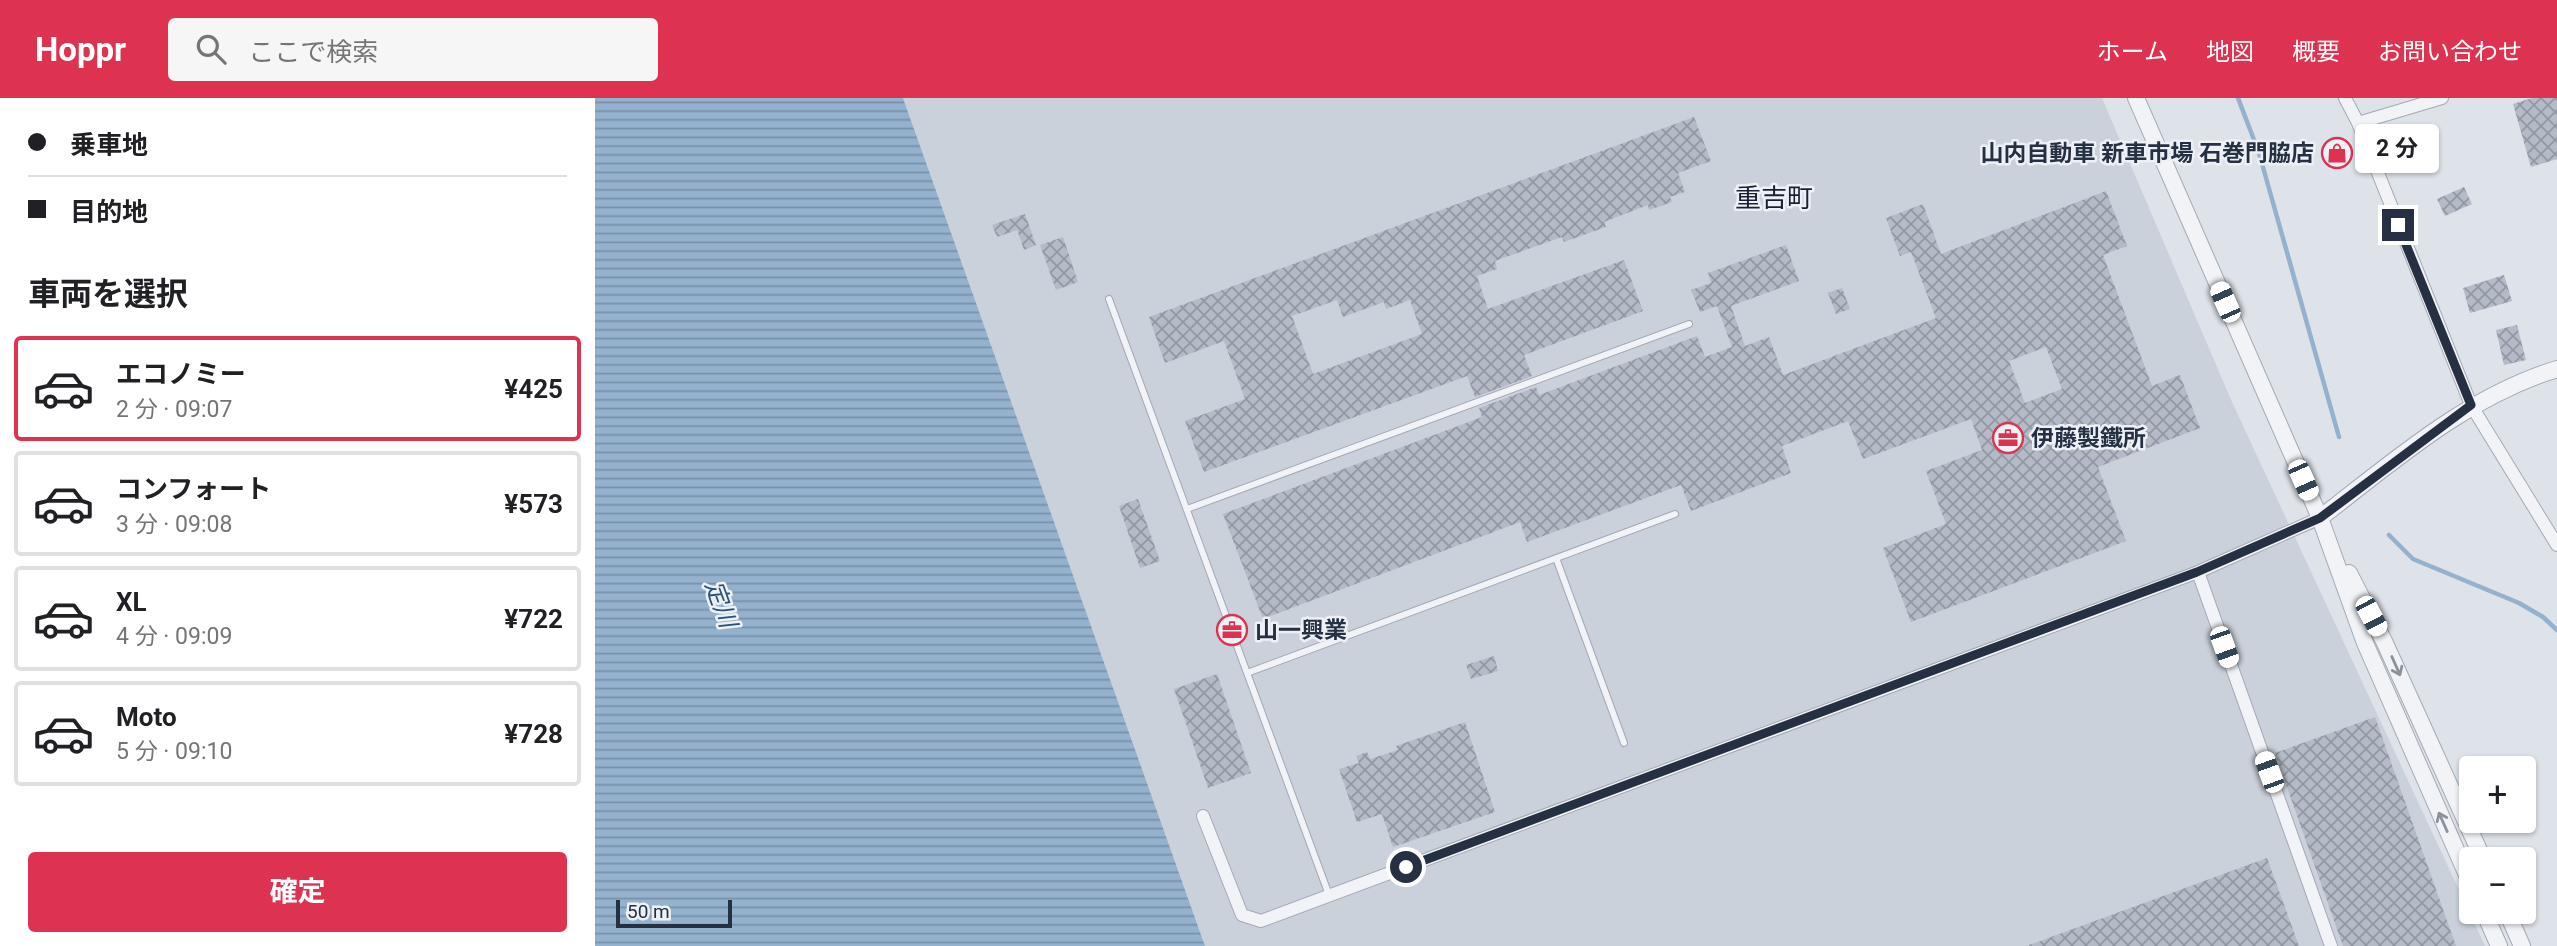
<!DOCTYPE html>
<html lang="ja">
<meta charset="utf-8">
<style>
:root{--surface:#fff;--page:#f6f6f6;--text:#202124;--muted:#757577;--line:#e0e0e0;--accent:#dd3350}
body{margin:0;font-family:Roboto,"Noto Sans JP",sans-serif;background:var(--page);color:var(--text);height:100vh;display:flex;flex-direction:column;font-size:26px;white-space:nowrap}
*{box-sizing:border-box;margin:0}
p{font-size:23px;color:var(--muted)}
.icon{flex:none;width:38px;height:38px;fill:none;stroke:currentColor;stroke-width:2;stroke-linecap:round;stroke-linejoin:round}
.map{position:relative;flex:1;overflow:hidden}
.side{display:flex;flex-direction:column;background:var(--surface);width:595px}
.side>*{flex:none}
.guide{display:grid;align-content:center;height:154px;padding:0 28px;background:var(--surface)}
.tools{position:absolute;left:1864px;top:658px;display:grid;gap:14px}
.tools a{display:grid;place-items:center;width:77px;height:77px;border-radius:7px;background:var(--surface);box-shadow:0 2px 5px #0004;font-size:35px}
.scale{position:absolute;left:21px;bottom:18px;width:116px;box-sizing:border-box;padding-left:7px;border:4px solid #253042;border-top:0;font-size:19px;line-height:24px;white-space:nowrap;color:#253042;-webkit-text-stroke:5px #edf1f6;paint-order:stroke}
.end{position:absolute;width:32px;height:32px;margin:-16px;border:9px solid #253042;background:#fff;box-shadow:0 0 0 4px #fff}
.from{border-radius:50%}
.bubble{position:absolute;height:49px;border-radius:7px;background:var(--surface);box-shadow:0 2px 5px #0004;font-size:23px;font-weight:700;line-height:49px;text-align:center}
.car{position:absolute;width:21px;height:42px;margin:-21px -10px;border-radius:9px;box-shadow:0 0 5px 2px #0007;background:linear-gradient(#fff 24%,#345 0 40%,#fff 0 76%,#345 0 86%,#fff 0)}
.guide b{display:flex;align-items:center;gap:24px;height:66px;font-size:26px}
.guide b+b{border-top:2px solid var(--line)}
.guide i{width:18px;height:18px;background:var(--text)}
ul{padding:0;list-style:none}
li{display:flex;align-items:center;gap:21px;height:105px;margin:0 14px 10px;padding:0 14px;border:4px solid var(--line);border-radius:7px}
li div{flex:1}
li b{display:block;font-size:26px}
li em{font-style:normal;font-weight:700}
li.selected{border-color:var(--accent)}
li>.icon{width:63px;height:63px;stroke-width:1.5}
h2{padding:0 28px;font-size:32px;line-height:84px}
.button{display:flex;gap:14px;margin-top:auto;padding:14px 28px}
.button a{flex:1;height:80px;border-radius:7px;background:var(--accent);color:#fff;font-size:28px;font-weight:700;line-height:80px;text-align:center}
header{display:flex;align-items:center;gap:42px;box-sizing:border-box;height:98px;padding:0 35px;background:var(--accent);color:#fff}
header strong{font-size:33px}
nav{display:flex;gap:38px;margin-inline-start:auto;font-size:24px}
.search{width:490px;height:63px;background:var(--page);display:flex;align-items:center;gap:18px;box-sizing:border-box;padding:0 24px;border-radius:7px;color:var(--muted);font-size:26px}
main{display:flex;flex:1;min-height:0}
.map>svg:first-child{display:block}
.built{fill:#cbd1db}
.water{fill:url(#water-rules)}
.lines{fill:none;stroke-linecap:round;stroke-linejoin:round}
.stream{stroke:#94b1ce;stroke-width:4.5}
.building{fill:url(#building-cross-hatch);fill-rule:evenodd}
.service-casing{stroke:#a3a9b4;stroke-width:8}
.minor-casing{stroke:#a3a9b4;stroke-width:14}
.tertiary-casing{stroke:#a3a9b4;stroke-width:18}
.service{stroke:#f1f3f7;stroke-width:6}
.minor{stroke:#f1f3f7;stroke-width:12}
.tertiary{stroke:#f1f3f7;stroke-width:16}
.oneway{stroke:#8b929c}
.route{stroke:#253042;stroke-width:9}
.labels{text-anchor:middle;stroke-width:5;stroke-linejoin:round;paint-order:stroke}
.poi-label{font-size:23px;font-weight:bold;fill:#253042;stroke:#edf1f6;text-anchor:start}
.water-label{font-size:24px;font-style:italic;fill:#2b507a;stroke:#edf1f6}
.quarter-label{font-size:26px;fill:#182132;stroke:#edf1f6}
</style>
<header>
<strong>Hoppr</strong>
<div class="search"><svg class="icon" aria-label="search" viewBox="0 0 24 24"><circle cx="10" cy="10" r="6"/><path d="M15 15l6 6"/></svg>ここで検索</div>
<nav><a>ホーム</a><a>地図</a><a>概要</a><a>お問い合わせ</a></nav>
</header>
<main>
<section class="side">
<div class="guide">
<b><i class="from"></i>乗車地</b>
<b><i></i>目的地</b>
</div>
<h2>車両を選択</h2>
<ul>
<li class="selected"><svg class="icon" aria-label="car" viewBox="0 0 24 24"><path d="M5 17H2v-5l4-1 3-4h7l3 4 3 1v5h-3M9 17h6M6 11h13"/><circle cx="7" cy="17" r="2"/><circle cx="17" cy="17" r="2"/></svg><div><b>エコノミー</b><p>2 分 · 09:07</p></div><em>¥425</em></li>
<li><svg class="icon" aria-label="car" viewBox="0 0 24 24"><path d="M5 17H2v-5l4-1 3-4h7l3 4 3 1v5h-3M9 17h6M6 11h13"/><circle cx="7" cy="17" r="2"/><circle cx="17" cy="17" r="2"/></svg><div><b>コンフォート</b><p>3 分 · 09:08</p></div><em>¥573</em></li>
<li><svg class="icon" aria-label="car" viewBox="0 0 24 24"><path d="M5 17H2v-5l4-1 3-4h7l3 4 3 1v5h-3M9 17h6M6 11h13"/><circle cx="7" cy="17" r="2"/><circle cx="17" cy="17" r="2"/></svg><div><b>XL</b><p>4 分 · 09:09</p></div><em>¥722</em></li>
<li><svg class="icon" aria-label="car" viewBox="0 0 24 24"><path d="M5 17H2v-5l4-1 3-4h7l3 4 3 1v5h-3M9 17h6M6 11h13"/><circle cx="7" cy="17" r="2"/><circle cx="17" cy="17" r="2"/></svg><div><b>Moto</b><p>5 分 · 09:10</p></div><em>¥728</em></li>
</ul>
<div class="button"><a>確定</a></div>
</section>
<div class="map">
<svg width="1962" height="848" viewBox="0 0 1962 848">
<defs>
<pattern id="water-rules" width="6" height="5" patternUnits="userSpaceOnUse" patternTransform="scale(1.75)"><rect width="6" height="5" fill="#94b1ce"/><path d="M0 2.5h6" fill="none" stroke="#7990a9"/></pattern>
<pattern id="building-cross-hatch" width="8" height="8" patternUnits="userSpaceOnUse" patternTransform="scale(1.75)"><rect width="8" height="8" fill="#b4bbc7"/><path d="M0 0l8 8M0 8l8-8" fill="none" stroke="#9298a3"/></pattern>
</defs>
<rect width="100%" height="100%" fill="#dee2e9"/>
<!-- built -->
<path class="built" d="M308 0H1507L1637 304 1890 848H610Z"/>
<!-- water -->
<path class="water" d="M0 0H308L610 848H0Z"/>
<g class="lines">
<!-- stream -->
<path class="stream" d="M1643 0 1664 55 1744 339
M1794 437 1818 461 1924 505 1948 519 1962 532"/>
</g>
<!-- building -->
<path class="building" d="M1937 0H1962V61L1936 69 1918 6Z
M1099 19 1116 63 1083 75 1090 94 1075 99 1077 104 1054 112 1053 107 1009 124 1011 129 969 144 967 139 900 163 902 171 882 178 893 211 1029 162 1048 213 929 257 937 278 880 299 872 278 609 374 590 323 650 301 629 243 570 265 554 219ZM742 202 748 219 789 204 791 211 815 202 827 236 718 276 697 218Z
M1869 89 1877 106 1850 118 1842 101Z
M1511 93 1532 148 1508 157 1557 288 1585 277 1605 330 1503 369 1531 443 1316 524 1288 450 1351 426 1331 373 1387 352 1376 321 1268 361 1253 323 1187 348 1196 375 1096 413 1086 387 932 444 925 424 668 521 628 416 887 319 884 310 941 289 944 297 1102 238 1110 259 1137 249 1122 208 1105 214 1096 192 1116 185 1113 175 1191 147 1204 183 1136 208 1150 248 1174 239 1188 277 1341 220 1316 154 1305 158 1291 120 1328 106 1346 156ZM1451 249 1467 291 1430 305 1414 263Z
M430 116 441 147 429 152 422 132 402 139 397 127Z
M468 139 483 184 461 192 445 147Z
M1909 177 1917 203 1875 215 1868 190Z
M1247 190 1255 211 1241 216 1233 195Z
M1922 227 1931 262 1909 267 1901 232Z
M543 401 565 463 545 470 524 408Z
M899 558 903 573 876 581 871 567Z
M622 576 656 675 613 690 579 591Z
M1780 619 1861 848H1748L1680 655Z
M870 624 900 714 798 749 787 716 762 724 744 671 764 665 761 658 772 654 775 661 803 652 801 648Z
M1672 760 1704 848H1434V847Z"/>
<g class="lines">
<!-- service casing -->
<g class="service-casing">
<path id="service" d="M514 201 734 797
M592 411 1094 226
M961 460 1029 645
M652 575 1080 416"/>
</g>
<!-- minor casing -->
<g class="minor-casing">
<path id="minor" d="M1750 0 1763 25 1876 307 1962 447
M1763 25 1847 0
M1603 474 1736 848
M608 718 647 817 666 823 1603 474 1725 420"/>
</g>
<!-- tertiary casing -->
<g class="tertiary-casing">
<path id="tertiary" d="M1541 0 1725 420 1770 545 1876 786
M1725 420C1799 363 1871 299 1962 271
M1754 475 1789 543 1888 761
M1889 814 1904 848
M1912 814 1927 848"/>
</g>
<!-- service -->
<use href="#service" class="service"/>
<!-- minor -->
<use href="#minor" class="minor"/>
<!-- tertiary -->
<use href="#tertiary" class="tertiary"/>
</g>
<!-- one-way arrows -->
<defs><path id="oneway-shaft" d="M-6 0H5M1.5-3L5.5 0L1.5 3" fill="none" stroke-width="1.6" stroke-linecap="round" stroke-linejoin="round" transform="scale(1.75)"/></defs>
<g class="oneway">
<use href="#oneway-shaft" transform="translate(1801 568) rotate(66)"/>
<use href="#oneway-shaft" transform="translate(1848 724) rotate(-114)"/>
</g>
<g class="lines">
<!-- route -->
<path class="route" d="M811 769 1602 474 1725 420 1876 307 1803 127"/>
</g>
<!-- icons -->
<defs>
<g id="shop-ring" transform="scale(1.575)"><circle r="9.5" fill="#edf1f6" stroke="#dd3350" stroke-width="1.5"/><path d="M-5-2.5h2.3a2.7 3.5 0 0 1 5.4 0H5L5.5 6h-11ZM-1.5-2.5h3a1.5 2.3 0 0 0-3 0Z" fill="#dd3350"/></g>
<g id="office-ring" transform="scale(1.575)"><circle r="9.5" fill="#edf1f6" stroke="#dd3350" stroke-width="1.5"/><path d="M-6-3h4V-5.5h4V-3h4V5H-6ZM-1-4.5V-3h2v-1.5ZM-6 0V1H6V0Z" fill="#dd3350"/></g>
</defs>
<g fill-rule="evenodd">
<use href="#shop-ring" x="1742" y="55"/>
<use href="#office-ring" x="1413" y="340"/>
<use href="#office-ring" x="637" y="532"/>
</g>
<g class="labels">
<!-- poi labels -->
<g class="poi-label">
<text x="1719" y="63" text-anchor="end">山内自動車 新車市場 石巻門脇店</text>
<text x="1436" y="348">伊藤製鐵所</text>
<text x="660" y="540">山一興業</text>
</g>
<!-- water labels -->
<g class="water-label">
<text transform="translate(126 506) rotate(70)" y="8">定川</text>
</g>
<!-- quarter labels -->
<g class="quarter-label">
<text x="1179" y="109">重吉町</text>
</g>
</g>
</svg>
<div class="tools">
<a>+</a>
<a>−</a>
</div>
<div class="scale">50 m</div>
<i class="end from" style="left:811px;top:769px"></i>
<i class="end" style="left:1803px;top:127px"></i>
<div class="bubble" style="left:1760px;top:26px;width:84px">2 分</div>
<i class="car" style="left:1630px;top:204px;rotate:336deg"></i>
<i class="car" style="left:1708px;top:382px;rotate:156deg"></i>
<i class="car" style="left:1776px;top:518px;rotate:152deg"></i>
<i class="car" style="left:1629px;top:549px;rotate:160deg"></i>
<i class="car" style="left:1674px;top:674px;rotate:340deg"></i>
</div>
</main>
